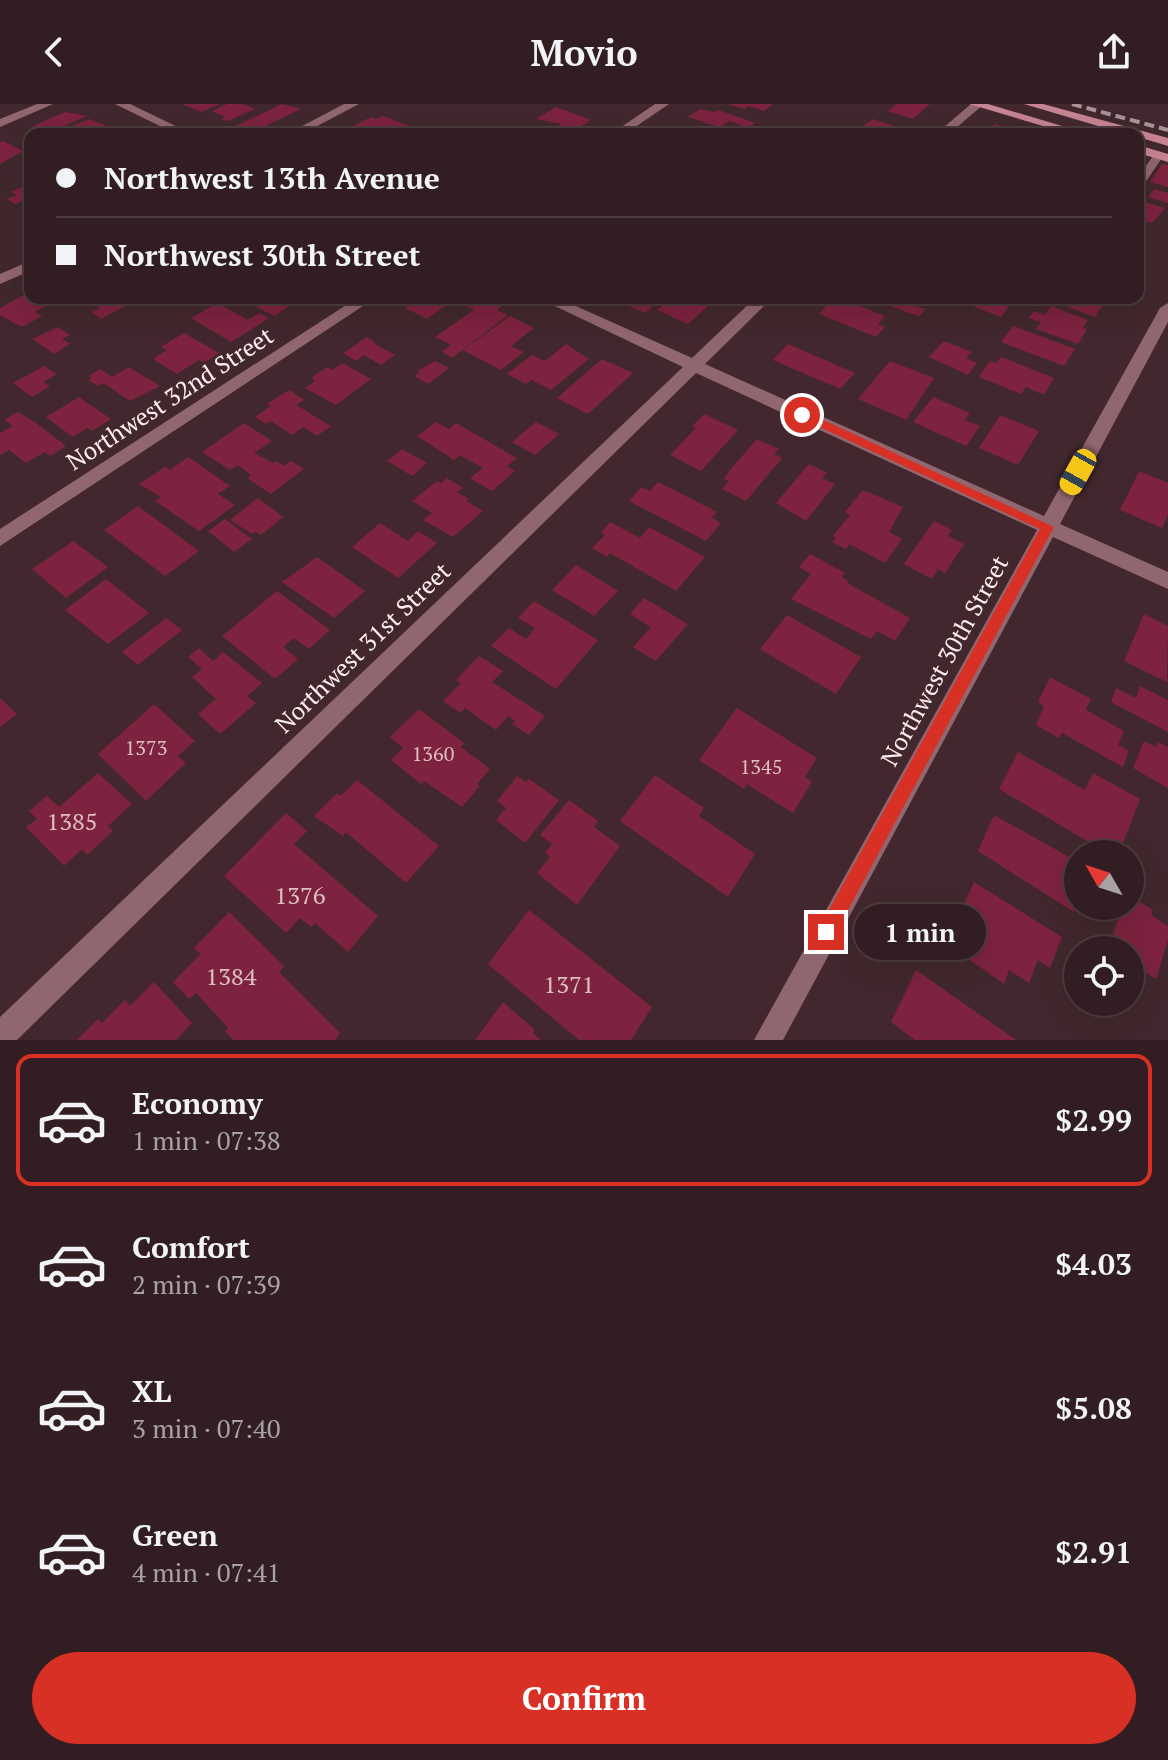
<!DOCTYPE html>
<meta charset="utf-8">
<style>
:root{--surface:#321e22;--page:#3a272a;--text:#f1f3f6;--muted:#a8a2a5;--line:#4d3c40;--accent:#d93025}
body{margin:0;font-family:"PT Serif",serif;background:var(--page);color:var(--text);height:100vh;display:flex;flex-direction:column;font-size:30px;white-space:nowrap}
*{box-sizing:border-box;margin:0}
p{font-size:26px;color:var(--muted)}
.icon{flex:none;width:44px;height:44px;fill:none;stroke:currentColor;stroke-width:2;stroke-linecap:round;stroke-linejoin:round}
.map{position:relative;height:936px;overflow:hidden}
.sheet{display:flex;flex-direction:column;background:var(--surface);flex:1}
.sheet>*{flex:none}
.hud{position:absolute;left:24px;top:24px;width:1120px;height:176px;border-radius:16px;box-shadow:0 8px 32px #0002,0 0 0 2px var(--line);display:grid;align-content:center;height:176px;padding:0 32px;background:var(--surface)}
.needle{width:52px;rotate:309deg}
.buttons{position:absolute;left:1064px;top:736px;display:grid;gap:16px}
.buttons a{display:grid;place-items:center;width:80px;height:80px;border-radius:50%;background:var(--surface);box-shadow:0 8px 32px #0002,0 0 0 2px var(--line);font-size:40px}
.end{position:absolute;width:36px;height:36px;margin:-18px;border:10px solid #d93025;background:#fff;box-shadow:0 0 0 4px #fff}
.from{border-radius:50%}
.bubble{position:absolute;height:56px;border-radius:28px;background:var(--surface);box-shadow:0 8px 32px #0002,0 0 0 2px var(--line);font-size:26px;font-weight:800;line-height:56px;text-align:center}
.car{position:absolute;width:24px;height:48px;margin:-24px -12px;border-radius:10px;box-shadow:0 0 6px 2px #0007;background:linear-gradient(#f5c518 24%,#345 0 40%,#f5c518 0 76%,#345 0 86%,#f5c518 0)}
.hud b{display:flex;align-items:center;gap:28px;height:76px;font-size:30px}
.hud b+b{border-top:2px solid var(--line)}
.hud i{width:20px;height:20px;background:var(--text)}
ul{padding:14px 0 0;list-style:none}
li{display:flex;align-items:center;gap:24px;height:132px;margin:0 16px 12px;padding:0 16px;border:4px solid transparent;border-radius:16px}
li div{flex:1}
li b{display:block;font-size:30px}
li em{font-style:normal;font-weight:800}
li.selected{border-color:var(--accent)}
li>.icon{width:72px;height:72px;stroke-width:1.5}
.cta{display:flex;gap:16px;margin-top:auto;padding:16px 32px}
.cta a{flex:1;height:92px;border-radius:48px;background:var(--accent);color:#fff;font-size:32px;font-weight:800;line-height:92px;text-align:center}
header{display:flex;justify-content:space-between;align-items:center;height:104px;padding:0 32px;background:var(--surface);font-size:36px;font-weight:800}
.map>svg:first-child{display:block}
.building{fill:#7d233f}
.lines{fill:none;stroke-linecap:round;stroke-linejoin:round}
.lane{fill:#91676f;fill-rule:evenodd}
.street{fill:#91676f;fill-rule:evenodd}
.secondary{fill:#c78492;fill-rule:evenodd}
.rail{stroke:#a79498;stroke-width:4;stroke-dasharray:10 5;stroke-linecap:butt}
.route{fill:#d93025}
.labels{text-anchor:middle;stroke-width:6;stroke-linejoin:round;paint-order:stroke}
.number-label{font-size:20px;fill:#debdc5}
.street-label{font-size:24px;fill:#fef0f2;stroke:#42282e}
.near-number-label{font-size:24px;fill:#debdc5}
</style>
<header><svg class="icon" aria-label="back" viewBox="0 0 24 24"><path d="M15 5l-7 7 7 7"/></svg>Movio<svg class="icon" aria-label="share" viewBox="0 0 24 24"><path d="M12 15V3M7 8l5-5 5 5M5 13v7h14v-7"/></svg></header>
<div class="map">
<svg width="1168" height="936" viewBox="0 0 1168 936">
<rect width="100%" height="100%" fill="#42282e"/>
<!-- building -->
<path class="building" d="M182 0H220L201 8Z
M227 0H243L255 5 228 17 221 15 225 13 212 7Z
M282 0 301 5 249 30 233 23Z
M728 0H773L764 7 749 2 744 5Z
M897 0H930L913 15 888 7Z
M556 3 591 16 571 28 557 23 562 20 536 15Z
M700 5 715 8 718 6 755 19 748 24 730 17 719 23 688 13Z
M65 8 87 12 46 30H29L38 26 31 23Z
M383 12 425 28 372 30 353 22 371 13 376 15Z
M89 15 112 24 98 30 59 27Z
M873 15 894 22 890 25 895 26 891 30 855 28Z
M995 20 1018 26 1014 30H986Z
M3 37 23 47 0 60V38Z
M1162 60 1168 61V83L1150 78Z
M24 82 30 86 28 90 30 94 15 100 7 95 17 91 11 88Z
M1154 85 1168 89V99L1148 93Z
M1138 96 1165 104 1152 119 1138 115Z
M28 189 30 194H47L53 198 35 208 42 212 22 223 0 211V204Z
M81 194H120L129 200 101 215 91 208 100 204Z
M240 194H295L299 196 274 212Z
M421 194H457L427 215 405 204Z
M475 194H485L502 202 497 206 508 211 452 254 442 248 451 241 435 233 474 206 465 201Z
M609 194H648L651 195 648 198 654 201 645 209Z
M672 194H717L688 220 657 206Z
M825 194H839L885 212 878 220 885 223 876 233 819 210 826 202 819 200Z
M870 194H922L916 202 925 205 920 212 909 209Z
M981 194H1006L1013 197 1001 213 974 203Z
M1055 194H1093L1105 198 1095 213 1052 197Z
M217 199 248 216 259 209 269 214 231 238 191 214Z
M1051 202 1088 216 1083 224 1087 225 1078 240 1036 225 1041 218 1029 214 1034 207 1045 211Z
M510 212 534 224 511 242 524 248 501 266 463 246Z
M1013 222 1075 245 1064 262 1001 238Z
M58 223 70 231 62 235 70 240 54 250 32 235Z
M184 229 219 249 204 259 199 256 177 270 153 255 167 246 161 243Z
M367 233 375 238 373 239 395 251 381 261 364 251 356 257 343 249Z
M944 237 972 248 966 254 977 259 968 271 929 253Z
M566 240 589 255 551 286 532 276 526 280 507 270 532 251 545 257Z
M788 240 855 269 840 285 773 256Z
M1001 253 1054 274 1044 291 1026 283 1021 290 979 273 990 257 996 259Z
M602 255 633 269 588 310 557 294Z
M435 257 449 264 428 280 414 272 420 268 417 267Z
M890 257 934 274 906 316 858 295Z
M342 259 371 275 336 301 305 284 315 277 311 274 327 263 332 266Z
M44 262 57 270 43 278 50 282 32 293 13 279Z
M129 263 160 282 130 297 103 279 98 282 88 276 92 274 88 272 100 265 112 273Z
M289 286 304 296 296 301 331 322 317 332 303 323 292 331 271 317 266 320 255 313 271 302 267 300Z
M79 293 111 315 92 327 87 324 73 333 46 313Z
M933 293 970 309 965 316 980 322 966 342 913 318Z
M18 308 36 319 66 342 50 352 45 348 26 359 9 346 0 351V329L13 322 4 316Z
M704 310 738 326 701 367 670 351 696 324 692 322Z
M1000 311 1039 327 1018 361 979 344Z
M436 318 449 325 456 319 517 354 507 362 515 367 492 387 470 374 483 364 460 351 454 356 417 332Z
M536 318 559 330 535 351 512 338Z
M244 319 272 337 254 349 273 359 276 357 284 362 291 357 304 365 271 390 247 374 251 371 238 361 230 366 202 348Z
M757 335 779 345 774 350 782 354 746 397 722 385 729 377 724 375 729 367Z
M402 345 427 359 412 372 387 357Z
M188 353 230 382 218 390 235 401 199 427 155 397 161 393 139 380 165 363 170 366Z
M809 360 827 369 822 374 835 380 806 417 776 399Z
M1139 367 1168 379V411L1162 424 1120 406Z
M447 374 463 384 457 388 469 395 466 397 483 407 453 433 423 416 432 409 412 397 437 377 441 379Z
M658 378 717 408 712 414 721 419 706 437 629 397 641 383 650 387Z
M863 386 903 403 889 428 902 435 885 459 849 440 846 445 832 438 836 434 833 432 850 411 845 408Z
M258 394 283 413 261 431 256 428 252 430 230 416Z
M138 402 199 447 165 472 104 426Z
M225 415 252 435 234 448 208 427Z
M934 417 952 426 948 432 964 440 945 469 938 465 932 475 904 460Z
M610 418 640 434 649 423 705 453 676 487 610 449 607 453 592 444 605 431 601 429Z
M380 419 408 437 418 427 437 439 398 474 352 443Z
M73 437 108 463 66 494 32 465Z
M810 450 845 469 842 473 848 477 847 479 910 514 895 537 877 527 871 535 791 495 811 470 799 463Z
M317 453 365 487 334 514 282 478Z
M576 461 618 487 594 512 552 486Z
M106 475 149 509 108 540 65 506Z
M277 487 330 526 309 545 294 534 283 543 298 555 275 575 222 532Z
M644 494 688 520 656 557 633 543 651 523 630 510Z
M534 497 598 536 556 585 491 542 509 524 526 535 535 524 518 514Z
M1144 510 1168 522 1167 578 1124 557Z
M787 511 861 553 836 590 760 545Z
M166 514 182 526 138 561 122 548Z
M199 544 213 557 223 548 262 579 247 592 256 599 220 630 198 610 216 595 192 573 202 565 188 553Z
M479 552 503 567 492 578 545 612 529 631 512 620 515 617 508 612 496 626 465 604 460 609 443 597 461 579 456 576Z
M1050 573 1091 595 1086 606 1124 627 1118 641 1129 647 1123 663 1062 629 1059 634 1036 621 1044 602 1038 598Z
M1140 582 1168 596V628L1111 598 1116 584 1136 594Z
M0 594 17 610 0 623Z
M154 600 195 637 178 652 186 659 146 697 98 650Z
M737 604 817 654 805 673 812 678 793 709 747 680 744 685 699 656Z
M419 605 464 639 461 643 490 665 477 680 480 682 462 703 424 677 421 680 391 656 403 644 390 633Z
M1144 637 1156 643 1158 638 1168 643V684L1133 664Z
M1018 648 1085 686 1093 669 1140 695 1119 750H1109L999 685Z
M98 669 132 700 108 722 113 727 87 751 82 745 64 762 26 723 37 715 29 707 47 692 59 703Z
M655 671 704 704 699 712 755 750 728 793 620 717Z
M517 672 526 678 529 675 559 696 525 739 496 716 506 704 497 697Z
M357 676 439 742 406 779 346 728 343 732 314 712 337 689 341 692Z
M569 696 598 717 594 723 620 742 577 801 537 769 550 753 545 749 552 740 540 731Z
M286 709 307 727 294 740 378 812 348 848 315 819 311 823 300 814 286 829 224 772Z
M994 711 1078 758V797L1074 808 978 747Z
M974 778 1062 833 1050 864 1038 856 1029 879 1009 866 1004 880 933 830 942 812 948 816 957 798 963 802Z
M1130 792 1153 806 1151 811 1168 822V836L1156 875 1130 858V846L1108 844 1123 802H1130Z
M529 806 652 903 631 936H579L488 860Z
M229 808 284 862 279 868 340 929 335 936H233L225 927 228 924 196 889 189 895 173 878 201 850 194 844Z
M916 866 1016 936H915L891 918Z
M154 878 192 919 176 936H77L98 915 102 919 125 896 130 902Z
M503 898 535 926 533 929 541 936H475Z"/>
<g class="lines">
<!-- lane -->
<path class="lane" d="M1159 48 1164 51 1147 76H1139V72L1155 49Z"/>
<!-- street -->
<path class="street" d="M37 0H53L0 23V15Z
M115 0H130L192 30H176Z
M344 0H359L302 30H287Z
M655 0H669L625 30H611Z
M971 0H984L949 30H936Z
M30 157V167L0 180V170Z
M357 194H375L0 442V425Z
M538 194H558L692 254 755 194H772L705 260 1044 412 1160 204 1168 199V218L1060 420 1168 468V485L1053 433 783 936H754L1037 426 696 269 17 936H0V913L683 263Z"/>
<!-- secondary -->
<path class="secondary" d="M969 0H988L1089 30H1070Z
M1024 0H1043L1168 34V42L1138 33V30H1125Z
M1138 41 1168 50V58L1138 49Z"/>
<!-- rail -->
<path class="rail" d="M1072 0 1168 26"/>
</g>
<!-- route -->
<path class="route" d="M798 308H806L1054 423 833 834 826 837 820 834 818 828 820 822 1040 425 798 313Z"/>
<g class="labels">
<!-- number labels -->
<g class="number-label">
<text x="146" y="651">1373</text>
<text x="433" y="657">1360</text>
<text x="761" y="670">1345</text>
</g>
<!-- street labels -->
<g class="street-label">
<text transform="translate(170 295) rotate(-33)" y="8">Northwest 32nd Street</text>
<text transform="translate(363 544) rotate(-44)" y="8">Northwest 31st Street</text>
<text transform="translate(945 557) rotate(-61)" y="8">Northwest 30th Street</text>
</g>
<!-- near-number labels -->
<g class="near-number-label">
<text x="72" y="726">1385</text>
<text x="300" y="800">1376</text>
<text x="231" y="881">1384</text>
<text x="569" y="889">1371</text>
</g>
</g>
</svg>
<div class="buttons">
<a><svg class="needle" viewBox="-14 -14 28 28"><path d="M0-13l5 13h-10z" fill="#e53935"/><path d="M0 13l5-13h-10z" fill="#a8a2a5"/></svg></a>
<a><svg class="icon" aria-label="locate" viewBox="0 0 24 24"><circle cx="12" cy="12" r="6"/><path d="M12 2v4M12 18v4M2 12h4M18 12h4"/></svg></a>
</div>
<i class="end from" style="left:802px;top:311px"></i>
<i class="end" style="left:826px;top:828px"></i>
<div class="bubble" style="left:854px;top:800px;width:132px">1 min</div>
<i class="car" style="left:1078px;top:368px;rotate:209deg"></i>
<div class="hud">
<b><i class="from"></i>Northwest 13th Avenue</b>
<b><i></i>Northwest 30th Street</b>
</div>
</div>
<section class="sheet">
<ul>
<li class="selected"><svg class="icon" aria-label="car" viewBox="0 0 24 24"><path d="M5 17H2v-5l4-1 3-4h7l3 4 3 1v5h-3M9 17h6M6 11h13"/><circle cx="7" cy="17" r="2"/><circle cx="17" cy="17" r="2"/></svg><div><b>Economy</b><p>1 min · 07:38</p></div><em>$2.99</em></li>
<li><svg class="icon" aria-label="car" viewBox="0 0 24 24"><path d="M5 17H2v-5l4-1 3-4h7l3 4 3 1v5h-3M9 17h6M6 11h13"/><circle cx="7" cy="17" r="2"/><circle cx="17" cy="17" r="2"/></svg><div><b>Comfort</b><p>2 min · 07:39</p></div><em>$4.03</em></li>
<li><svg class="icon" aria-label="car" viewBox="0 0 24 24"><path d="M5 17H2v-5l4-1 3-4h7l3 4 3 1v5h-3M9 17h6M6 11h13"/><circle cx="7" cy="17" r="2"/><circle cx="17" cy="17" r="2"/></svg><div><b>XL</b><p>3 min · 07:40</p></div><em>$5.08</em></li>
<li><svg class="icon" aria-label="car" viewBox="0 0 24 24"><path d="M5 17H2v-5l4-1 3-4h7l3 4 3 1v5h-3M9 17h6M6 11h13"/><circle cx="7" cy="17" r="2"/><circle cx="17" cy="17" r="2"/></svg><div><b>Green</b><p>4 min · 07:41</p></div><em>$2.91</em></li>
</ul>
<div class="cta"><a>Confirm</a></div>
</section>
